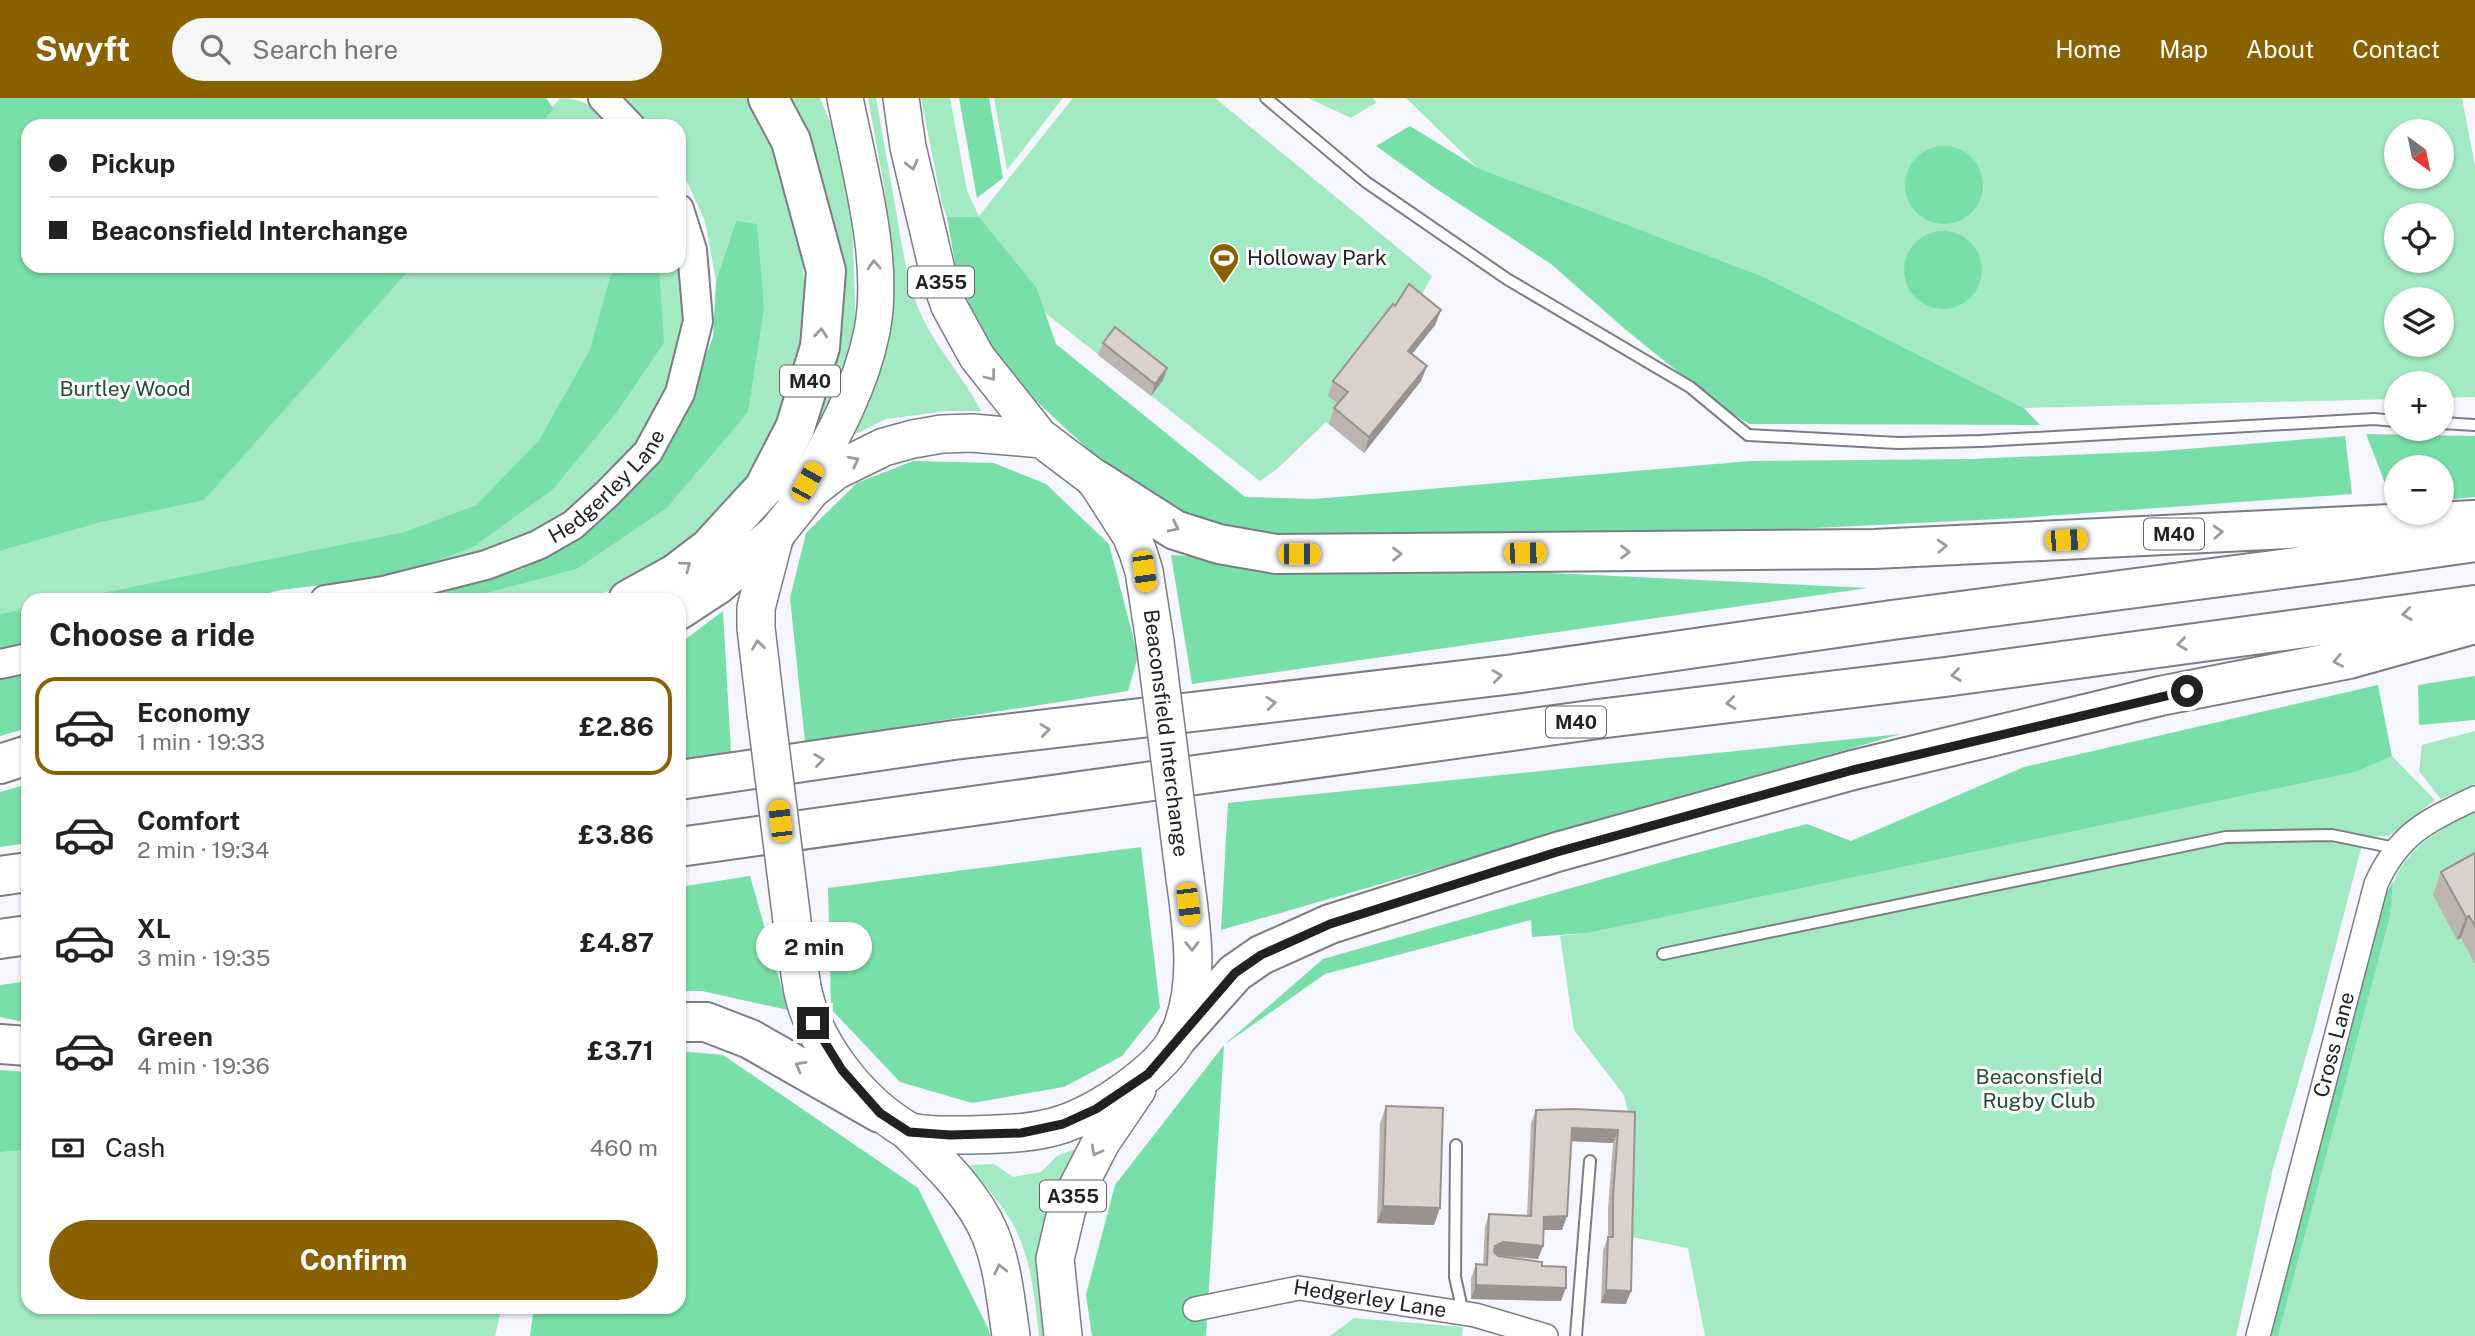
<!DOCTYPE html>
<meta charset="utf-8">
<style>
:root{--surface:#fff;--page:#f6f6f6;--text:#222;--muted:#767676;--line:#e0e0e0;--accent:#896100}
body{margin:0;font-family:"Public Sans",sans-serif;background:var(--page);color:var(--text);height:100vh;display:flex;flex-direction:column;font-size:26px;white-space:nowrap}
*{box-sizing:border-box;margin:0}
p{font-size:23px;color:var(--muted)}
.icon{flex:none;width:38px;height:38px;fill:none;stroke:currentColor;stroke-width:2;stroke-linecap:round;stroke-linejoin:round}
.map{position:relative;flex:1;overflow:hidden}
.side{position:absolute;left:21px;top:495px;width:665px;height:721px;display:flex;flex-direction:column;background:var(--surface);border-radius:21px;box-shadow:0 2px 5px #0004}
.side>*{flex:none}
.hud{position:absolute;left:21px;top:21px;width:665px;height:154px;border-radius:21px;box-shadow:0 2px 5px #0004;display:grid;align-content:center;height:154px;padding:0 28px;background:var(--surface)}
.needle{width:46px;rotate:147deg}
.fabs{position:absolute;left:2384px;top:21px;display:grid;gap:14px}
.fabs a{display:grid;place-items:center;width:70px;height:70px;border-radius:50%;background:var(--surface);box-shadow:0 2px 5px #0004;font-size:35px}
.end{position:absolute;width:32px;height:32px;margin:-16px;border:9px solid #212124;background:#fff;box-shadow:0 0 0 4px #fff}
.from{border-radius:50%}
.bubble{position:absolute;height:49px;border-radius:24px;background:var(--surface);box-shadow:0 2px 5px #0004;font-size:23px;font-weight:700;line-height:49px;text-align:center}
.car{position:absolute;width:21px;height:42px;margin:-21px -10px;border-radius:9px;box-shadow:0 0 5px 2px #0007;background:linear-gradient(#f5c518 24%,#345 0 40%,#f5c518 0 76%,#345 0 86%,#f5c518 0)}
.hud b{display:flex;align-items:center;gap:24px;height:66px;font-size:26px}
.hud b+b{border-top:2px solid var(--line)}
.hud i{width:18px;height:18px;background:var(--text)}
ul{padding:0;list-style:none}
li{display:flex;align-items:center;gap:21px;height:98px;margin:0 14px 10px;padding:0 14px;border:4px solid transparent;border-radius:21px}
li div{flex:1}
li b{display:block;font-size:26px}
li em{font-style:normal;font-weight:700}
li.on{border-color:var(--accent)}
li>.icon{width:63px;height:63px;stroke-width:1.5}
h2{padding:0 28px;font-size:32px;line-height:84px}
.pay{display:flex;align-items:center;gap:18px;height:77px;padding:0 28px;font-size:26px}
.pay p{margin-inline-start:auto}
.action{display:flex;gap:14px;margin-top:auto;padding:14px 28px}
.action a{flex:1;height:80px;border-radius:42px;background:var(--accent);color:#fff;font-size:28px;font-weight:700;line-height:80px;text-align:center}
header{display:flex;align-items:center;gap:42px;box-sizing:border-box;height:98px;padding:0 35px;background:var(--accent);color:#fff}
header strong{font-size:33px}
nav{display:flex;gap:38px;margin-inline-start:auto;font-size:24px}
.search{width:490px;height:63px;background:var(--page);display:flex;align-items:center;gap:18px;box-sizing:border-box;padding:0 24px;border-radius:38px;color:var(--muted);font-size:26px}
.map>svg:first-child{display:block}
.green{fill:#a3e9c1;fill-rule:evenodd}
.forest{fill:#79dfa9}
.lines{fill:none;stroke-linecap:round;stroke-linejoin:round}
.service-casing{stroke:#7c7c85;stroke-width:14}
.minor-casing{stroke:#7c7c85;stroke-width:26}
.tertiary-casing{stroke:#7c7c85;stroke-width:32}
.primary-casing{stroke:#7c7c85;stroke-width:38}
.trunk-casing{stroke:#7c7c85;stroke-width:40}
.motorway-casing{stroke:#7c7c85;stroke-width:42}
.service{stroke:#fff;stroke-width:10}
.minor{stroke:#fff;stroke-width:23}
.tertiary{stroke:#fff;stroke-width:28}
.primary{stroke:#fff;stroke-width:35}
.trunk{stroke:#fff;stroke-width:37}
.motorway{stroke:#fff;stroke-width:38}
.trunk-bridge-casing{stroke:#7c7c85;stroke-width:40;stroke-linecap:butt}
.trunk-bridge{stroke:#fff;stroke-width:37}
.wall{fill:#bcb4af}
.shaded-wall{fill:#99928f}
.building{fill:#dbd1cc;stroke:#99928f;stroke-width:2}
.oneway{stroke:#9b9b9c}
.route{stroke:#212124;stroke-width:9}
.labels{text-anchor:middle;stroke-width:6;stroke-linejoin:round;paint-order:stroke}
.shield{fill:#fff;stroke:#646466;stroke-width:2}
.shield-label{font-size:19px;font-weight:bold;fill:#212124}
.poi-label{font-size:21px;fill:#212124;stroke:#fff;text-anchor:start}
.park-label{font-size:21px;fill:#214b35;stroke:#fff}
.street-label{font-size:21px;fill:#212124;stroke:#fff}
</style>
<header>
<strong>Swyft</strong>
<div class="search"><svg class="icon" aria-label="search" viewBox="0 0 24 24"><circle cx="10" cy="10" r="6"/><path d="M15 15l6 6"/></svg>Search here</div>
<nav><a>Home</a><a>Map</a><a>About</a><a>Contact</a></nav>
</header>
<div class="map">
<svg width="2475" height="1238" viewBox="0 0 2475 1238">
<rect width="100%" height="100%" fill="#f5f6fe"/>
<!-- green -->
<path class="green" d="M560 0C584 0 598 11 613 28H538Z
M625 0H751L780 55 797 109 808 223 799 274 754 380 666 470 586 502H462L577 471 667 410 747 314 736 123 716 183 705 123 679 66V28H651Z
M779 0H820L836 38 852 121 856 231 829 308 799 365 825 272Z
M868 0H876C882 36 889 71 895 107 901 141 905 174 917 207 932 246 962 276 981 313H946L886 321 839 344 887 158 885 94Z
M921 0H950L967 93 979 118 1073 0H1215L1432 178 1422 196 1418 213 1435 227 1414 254 1410 251 1421 283 1364 355 1326 324 1277 371 1260 383 1030 203 979 119H947L942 106Z
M994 0H1063L1007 72Z
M1308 0H1372L1377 4 1351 20Z
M1406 0H2462L2475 68V299L2441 300V285H2396V301L2024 310 1764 179 1478 70ZM2396 33H2441V79H2396ZM2396 117H2441V163H2396ZM2396 201H2441V247H2396Z
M679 150 682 164 684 229 676 270 659 313 609 385 532 436 465 460 396 478 663 245 659 168H679Z
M413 168H613L591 252 539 342 476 407 404 434 66 502H28V510L0 516V453L102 424 204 401Z
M2475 633V686L2441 701 2419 673 2422 647Z
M2392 658 2435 702 2389 738 2364 739 2313 934 2273 1070 2236 1238H1705L1688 1150 1627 1138 1631 1027 1624 997 1574 932 1560 838 1588 835 2356 674Z
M2475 714V1238H2278L2390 819C2391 808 2390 791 2395 781 2410 748 2443 728 2475 714Z
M1093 1044 1053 1238H1039C1035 1202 1032 1165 1016 1132 1005 1110 987 1090 971 1071L970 1067 994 1066 1013 1079 1041 1074 1057 1058Z
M28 1052V1209H502L495 1238H0V1054Z
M1354 1220 1463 1229 1462 1238H1330Z"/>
<!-- forest -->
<path class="forest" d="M0 0H546L554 11 538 28H28V168H413L204 402 102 424 0 453Z
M959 0H989L1003 80 977 100Z
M1410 28 1478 70 1764 179 2024 310 2040 327 1749 326 1723 310 1626 232 1551 166 1432 88 1376 48Z
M1905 87a39 39 0 1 1 78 0a39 39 0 1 1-78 0Z
M947 119H979L1036 189 1056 246 1245 399 1315 401 1750 363 1970 361 2162 353 2345 338 2352 396 2019 420 1714 435 1249 438 1179 422 1118 379 1034 301 981 237 956 171Z
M736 123 757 126 764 210 748 314 667 410 577 471 462 502H412L522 471 614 411 676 334 713 239 716 183Z
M1904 172a39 39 0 1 1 78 0a39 39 0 1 1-78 0Z
M613 168H659L664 245 616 315 552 392 473 449 396 478 281 492 239 502H66L404 434 476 407 539 342 590 252Z
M2366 336 2475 338V399L2441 402V369H2396V406H2393Z
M913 363 994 365 1046 386 1109 446 1138 558 1128 593 805 644 790 500 806 435 857 385Z
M1171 457 1868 490 1192 586Z
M28 510V552L0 558V516Z
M723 513 731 655 679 661V546Z
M28 576V630L0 638V582Z
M2475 578V622L2419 627 2418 587Z
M2378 587 2392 658 2356 674 1588 835 1532 839 1531 822 1325 876 1224 947 1206 1238H1092L1086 1197 1115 1087 1224 947 1323 861 1673 761 1807 726 1851 743 2024 669Z
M1901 636 1221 832 1228 705Z
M28 686V745L0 749V694Z
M1141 749 1160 910 1122 958 1064 989 972 1005 900 984 831 911 828 790Z
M750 778 788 912 702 893H679V789Z
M2393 783 2390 819 2278 1238H2268L2356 851Z
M28 883V925L0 919V887Z
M679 953 723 957 918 1090 988 1230 990 1238H530L534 1209H679Z
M0 972 28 974V1052L0 1054Z"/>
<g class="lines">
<!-- service casing -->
<g class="service-casing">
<path id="service" d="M1266 0 1366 84 1507 181 1690 289 1748 337 1898 345 1981 343 2374 321 2396 323
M2441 325 2475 327
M1663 856 2226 739 2332 737 2395 750
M1456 1047 1455 1179 1463 1215
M1576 1238 1590 1063"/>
</g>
<!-- minor casing -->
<g class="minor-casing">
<g id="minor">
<path id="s1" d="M1195 1211 1299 1190 1475 1217 1546 1238"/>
<path id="s2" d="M2258 1238 2376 786C2399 735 2427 723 2475 700"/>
</g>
</g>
<!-- tertiary casing -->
<g class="tertiary-casing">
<g id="tertiary">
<path d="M603 0 630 28"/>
<path id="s3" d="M325 502 383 493 486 467 538 447 573 427 607 396 648 354 680 295 698 223 692 152 679 111"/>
<path d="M0 566 28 560"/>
</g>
</g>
<!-- primary casing -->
<g class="primary-casing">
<path id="primary" d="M901 0 908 49 939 180 949 208 977 259 1042 341
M796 404C826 350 860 295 872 233 886 163 859 70 845 0"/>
</g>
<!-- trunk casing -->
<g class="trunk-casing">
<path id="trunk" d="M766 615 756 530V510L775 437 811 392 835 373 884 349 913 341 942 336 972 335 1042 341 1095 381 1131 437 1138 454 1144 473 1155 544
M793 831C797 852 799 873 803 894 815 948 859 1003 905 1031 917 1038 949 1037 963 1037 996 1036 1031 1037 1063 1026 1099 1014 1163 972 1179 937 1201 888 1192 831 1185 780
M909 1034C939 1064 973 1096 990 1136 1003 1168 1006 1204 1011 1238
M1063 1238 1055 1161 1067 1110 1101 1044 1137 991"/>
</g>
<!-- motorway casing -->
<g class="motorway-casing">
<path id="motorway" d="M1095 381 1175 432 1219 446 1276 456 1874 451 2474 422
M628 502 675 476 709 450 764 390 795 330 820 249 826 173 791 43 768 0
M679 512 717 487 775 437
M0 666 28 657
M679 682 954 642 1514 576 1892 522 2350 462 2475 444
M679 749 1598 621 1945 579 2475 507
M0 778 28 774
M0 841 28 837
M679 924H706L750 941 880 1015
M1178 939 1235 875 1261 857 1330 826 1557 754 1853 672 2160 598 2349 561 2471 527
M0 946 28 948"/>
</g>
<!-- service -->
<use href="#service" class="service"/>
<!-- minor -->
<use href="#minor" class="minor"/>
<!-- tertiary -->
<use href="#tertiary" class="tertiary"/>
<!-- primary -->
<use href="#primary" class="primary"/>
<!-- trunk -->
<use href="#trunk" class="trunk"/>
<!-- motorway -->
<use href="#motorway" class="motorway"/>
<!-- trunk-bridge casing -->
<g class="trunk-bridge-casing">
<path id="trunk-bridge" d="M1155 544 1185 780
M766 615 793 831"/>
</g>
<!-- trunk-bridge -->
<use href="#trunk-bridge" class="trunk-bridge"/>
</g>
<!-- wall -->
<path class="wall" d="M1441 212 1435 227 1412 256 1427 268 1421 283 1364 355 1329 326 1334 310 1338 306 1328 298 1333 283Z
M1103 245 1167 270 1163 282 1151 298 1098 257Z
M2475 755V866L2461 840 2457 842 2433 797 2441 774Z
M1386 1008 1434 1127 1377 1125 1380 1025Z
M1536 1012 1635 1014 1626 1206 1601 1205 1603 1152 1608 1139V1111L1613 1045 1571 1043 1562 1132H1544L1543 1148 1538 1161 1497 1158 1542 1168 1561 1203 1471 1201V1180L1476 1166 1483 1167 1485 1129 1489 1116 1527 1118 1531 1025Z"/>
<!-- shaded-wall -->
<path class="shaded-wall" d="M1441 212 1435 227 1402 268 1408 253Z
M1427 268 1421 283 1364 355 1369 339Z
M1167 270 1163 282 1151 298 1155 286Z
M2469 818 2461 840 2457 842 2466 819Z
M1572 1030 1618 1032 1613 1045 1567 1043Z
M1383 1108 1440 1110 1434 1127 1377 1125Z
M1567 1118 1562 1132H1540L1544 1119Z
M1503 1144 1543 1148 1538 1161 1498 1157 1490 1161 1495 1148Z
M1476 1187 1566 1190 1561 1203 1471 1201Z
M1606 1192 1631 1193 1626 1206 1601 1205Z"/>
<!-- building -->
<path class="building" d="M1409 186 1441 212 1408 253 1427 268 1369 339 1334 310 1348 294 1333 283 1393 206 1395 208Z
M1115 229 1167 270 1155 286 1103 245Z
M2475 755V828L2469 818 2466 819 2441 774Z
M1386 1008 1443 1010 1440 1110 1383 1108Z
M1573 1011 1635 1014 1631 1193 1606 1192 1608 1139H1613V1098L1618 1032 1572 1030 1567 1118 1544 1119 1543 1148 1503 1144 1495 1148 1494 1154 1498 1158 1542 1164V1168L1566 1169V1190L1476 1187V1166L1487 1167 1489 1116 1531 1118 1536 1012Z"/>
<!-- one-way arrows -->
<defs><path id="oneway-chevron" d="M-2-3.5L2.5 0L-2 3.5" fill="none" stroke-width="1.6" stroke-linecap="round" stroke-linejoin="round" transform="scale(1.75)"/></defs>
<g class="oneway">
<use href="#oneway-chevron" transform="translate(912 67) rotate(76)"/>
<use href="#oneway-chevron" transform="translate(874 167) rotate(-93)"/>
<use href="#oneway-chevron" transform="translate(821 235) rotate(-85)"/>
<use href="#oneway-chevron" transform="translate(991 278) rotate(52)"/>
<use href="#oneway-chevron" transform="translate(854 363) rotate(-27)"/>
<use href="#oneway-chevron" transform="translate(1174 429) rotate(26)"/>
<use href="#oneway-chevron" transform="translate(2218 434) rotate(-3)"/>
<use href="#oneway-chevron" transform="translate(1942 448) rotate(-3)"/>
<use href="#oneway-chevron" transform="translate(1625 454) rotate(-1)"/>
<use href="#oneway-chevron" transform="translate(1397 456)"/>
<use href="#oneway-chevron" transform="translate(686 468) rotate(-37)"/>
<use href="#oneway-chevron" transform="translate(2407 516) rotate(173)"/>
<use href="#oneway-chevron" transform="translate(2182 546) rotate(172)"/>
<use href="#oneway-chevron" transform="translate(758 547) rotate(-97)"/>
<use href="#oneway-chevron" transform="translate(2338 563) rotate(169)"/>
<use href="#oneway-chevron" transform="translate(1956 577) rotate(172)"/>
<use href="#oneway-chevron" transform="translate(1497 578) rotate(-7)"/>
<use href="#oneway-chevron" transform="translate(1271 605) rotate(-7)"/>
<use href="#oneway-chevron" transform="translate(1731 605) rotate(173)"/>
<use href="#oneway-chevron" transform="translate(1045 632) rotate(-7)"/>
<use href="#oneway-chevron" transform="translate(819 662) rotate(-8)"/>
<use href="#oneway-chevron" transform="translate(1192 848) rotate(89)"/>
<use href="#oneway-chevron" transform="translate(800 968) rotate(-151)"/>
<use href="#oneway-chevron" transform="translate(1096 1053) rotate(118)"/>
<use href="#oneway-chevron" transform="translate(1000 1171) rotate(-103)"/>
</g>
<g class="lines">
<!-- route -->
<path class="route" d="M813 925 842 972 880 1015 909 1034 950 1037 1021 1035 1063 1026 1096 1011 1148 976 1235 875 1261 857 1330 826 1557 754 1853 672 2187 593"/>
</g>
<!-- icons -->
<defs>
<g id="stadium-pin" transform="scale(1.575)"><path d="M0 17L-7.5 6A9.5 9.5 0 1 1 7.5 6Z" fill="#896100" stroke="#fff"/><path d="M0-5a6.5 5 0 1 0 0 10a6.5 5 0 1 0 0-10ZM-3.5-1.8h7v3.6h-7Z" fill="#fff"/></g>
</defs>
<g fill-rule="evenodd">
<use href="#stadium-pin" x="1224" y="160"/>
</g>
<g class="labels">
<!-- shield labels -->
<g class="shield">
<rect x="908" y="168.5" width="66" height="31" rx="5"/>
<rect x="780" y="267.5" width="60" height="31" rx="5"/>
<rect x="2144" y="420.5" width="60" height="31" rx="5"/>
<rect x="1546" y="608.5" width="60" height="31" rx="5"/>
<rect x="1040" y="1082.5" width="66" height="31" rx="5"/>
</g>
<g class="shield-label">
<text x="941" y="191">A355</text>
<text x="810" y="290">M40</text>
<text x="2174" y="443">M40</text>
<text x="1576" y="631">M40</text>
<text x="1073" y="1105">A355</text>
</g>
<!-- poi labels -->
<g class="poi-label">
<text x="1247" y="167">Holloway Park</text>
</g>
<!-- park labels -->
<g class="park-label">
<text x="125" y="298">Burtley Wood</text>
<text x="2039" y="986">Beaconsfield<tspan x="2039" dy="24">Rugby Club</tspan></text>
</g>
<!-- street labels -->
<g class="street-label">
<text dy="7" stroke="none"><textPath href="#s3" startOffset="312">Hedgerley Lane</textPath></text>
<text transform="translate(1166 635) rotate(83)" y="7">Beaconsfield Interchange</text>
<text dy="7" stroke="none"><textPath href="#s2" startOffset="301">Cross Lane</textPath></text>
<text dy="7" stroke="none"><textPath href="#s1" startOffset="178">Hedgerley Lane</textPath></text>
</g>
</g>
</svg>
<div class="fabs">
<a><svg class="needle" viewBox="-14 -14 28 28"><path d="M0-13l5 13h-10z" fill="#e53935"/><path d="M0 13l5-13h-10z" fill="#767676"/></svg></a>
<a><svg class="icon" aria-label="locate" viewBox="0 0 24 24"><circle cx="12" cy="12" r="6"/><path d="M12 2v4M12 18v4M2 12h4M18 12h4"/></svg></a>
<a><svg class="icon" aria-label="layers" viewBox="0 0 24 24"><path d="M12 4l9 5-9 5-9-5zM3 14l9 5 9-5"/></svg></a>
<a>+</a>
<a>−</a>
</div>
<i class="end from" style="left:2187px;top:593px"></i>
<i class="end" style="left:813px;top:925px"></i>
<div class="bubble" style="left:756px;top:824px;width:116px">2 min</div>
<i class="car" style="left:807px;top:384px;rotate:29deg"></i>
<i class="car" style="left:2066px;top:442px;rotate:87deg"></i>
<i class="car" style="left:1525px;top:455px;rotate:89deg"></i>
<i class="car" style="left:1299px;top:456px;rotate:90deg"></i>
<i class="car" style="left:1144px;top:473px;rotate:172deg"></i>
<i class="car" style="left:780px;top:723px;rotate:353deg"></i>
<i class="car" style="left:1188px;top:806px;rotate:173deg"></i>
<div class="hud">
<b><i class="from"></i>Pickup</b>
<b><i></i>Beaconsfield Interchange</b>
</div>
<section class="side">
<h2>Choose a ride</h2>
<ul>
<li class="on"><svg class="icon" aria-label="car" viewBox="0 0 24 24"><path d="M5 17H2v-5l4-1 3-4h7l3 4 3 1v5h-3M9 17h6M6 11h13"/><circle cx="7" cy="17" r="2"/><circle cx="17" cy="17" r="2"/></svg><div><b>Economy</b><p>1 min · 19:33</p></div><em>£2.86</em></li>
<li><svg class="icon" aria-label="car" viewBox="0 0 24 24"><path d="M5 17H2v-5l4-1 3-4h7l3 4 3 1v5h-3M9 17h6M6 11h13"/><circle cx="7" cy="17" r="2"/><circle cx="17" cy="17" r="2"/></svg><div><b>Comfort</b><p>2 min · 19:34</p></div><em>£3.86</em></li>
<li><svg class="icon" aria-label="car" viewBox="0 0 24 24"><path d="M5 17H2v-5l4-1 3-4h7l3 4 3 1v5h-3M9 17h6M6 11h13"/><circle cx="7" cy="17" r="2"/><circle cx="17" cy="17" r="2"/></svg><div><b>XL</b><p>3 min · 19:35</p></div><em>£4.87</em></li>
<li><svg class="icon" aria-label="car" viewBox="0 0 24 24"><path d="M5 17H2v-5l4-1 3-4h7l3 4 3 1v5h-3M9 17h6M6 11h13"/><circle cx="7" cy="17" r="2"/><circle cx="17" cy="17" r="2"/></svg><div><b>Green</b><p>4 min · 19:36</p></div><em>£3.71</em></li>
</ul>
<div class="pay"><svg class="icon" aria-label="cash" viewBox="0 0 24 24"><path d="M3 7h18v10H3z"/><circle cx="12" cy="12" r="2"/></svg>Cash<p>460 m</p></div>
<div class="action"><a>Confirm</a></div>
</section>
</div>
